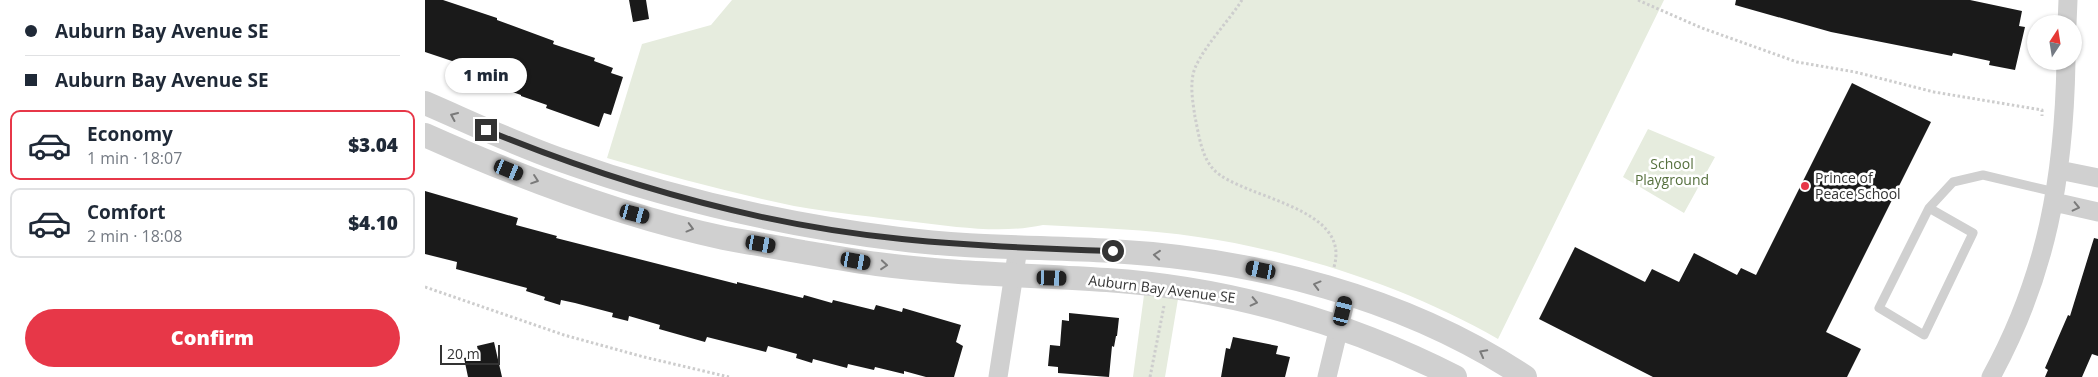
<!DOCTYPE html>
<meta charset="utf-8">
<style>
:root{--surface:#fff;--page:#f6f6f7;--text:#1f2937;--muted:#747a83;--line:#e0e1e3;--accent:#e73748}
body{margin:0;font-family:"Open Sans",sans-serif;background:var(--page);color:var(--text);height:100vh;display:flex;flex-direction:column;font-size:19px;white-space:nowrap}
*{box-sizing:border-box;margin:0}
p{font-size:16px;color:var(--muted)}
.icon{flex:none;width:28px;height:28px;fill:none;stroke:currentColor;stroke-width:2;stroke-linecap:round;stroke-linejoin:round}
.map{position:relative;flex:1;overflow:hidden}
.side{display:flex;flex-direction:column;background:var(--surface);width:425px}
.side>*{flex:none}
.banner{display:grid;align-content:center;height:110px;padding:0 25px;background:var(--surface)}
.needle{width:32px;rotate:12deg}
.buttons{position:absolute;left:1602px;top:15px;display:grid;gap:10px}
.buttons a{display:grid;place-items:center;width:55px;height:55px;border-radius:50%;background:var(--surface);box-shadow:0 1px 4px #0004;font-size:25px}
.scale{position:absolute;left:15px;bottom:12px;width:60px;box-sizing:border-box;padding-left:5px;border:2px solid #333;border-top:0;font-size:14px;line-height:18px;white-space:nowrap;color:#333;-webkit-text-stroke:4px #fff;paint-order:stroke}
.end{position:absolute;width:22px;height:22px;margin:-11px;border:6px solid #333;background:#fff;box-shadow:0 0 0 2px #fff}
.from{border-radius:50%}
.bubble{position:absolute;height:35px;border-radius:18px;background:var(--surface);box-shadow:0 1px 4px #0004;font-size:16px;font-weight:800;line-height:35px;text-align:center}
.car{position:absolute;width:15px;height:30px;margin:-15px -8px;border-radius:6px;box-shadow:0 0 4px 1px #0007;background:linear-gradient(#222 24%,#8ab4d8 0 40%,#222 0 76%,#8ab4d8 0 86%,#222 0)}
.banner b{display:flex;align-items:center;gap:18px;height:48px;font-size:19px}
.banner b+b{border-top:1px solid var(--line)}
.banner i{width:12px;height:12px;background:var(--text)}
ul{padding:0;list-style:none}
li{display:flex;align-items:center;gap:15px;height:70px;margin:0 10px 8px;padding:0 15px;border:2px solid var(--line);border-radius:10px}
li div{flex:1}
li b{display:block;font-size:19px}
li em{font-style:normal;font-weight:800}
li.current{border-color:var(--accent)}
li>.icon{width:45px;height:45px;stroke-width:1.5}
.cta{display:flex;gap:10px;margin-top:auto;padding:10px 25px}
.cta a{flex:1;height:58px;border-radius:30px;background:var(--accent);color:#fff;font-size:20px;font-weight:800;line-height:58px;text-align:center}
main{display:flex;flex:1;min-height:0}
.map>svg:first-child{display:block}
.green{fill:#e6ecde}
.building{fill:#1a1a1a}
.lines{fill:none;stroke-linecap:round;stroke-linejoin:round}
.path{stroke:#cdcdcd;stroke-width:3;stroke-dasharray:2.5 2.5;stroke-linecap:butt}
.service{stroke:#d0d0d0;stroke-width:9}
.minor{stroke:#d0d0d0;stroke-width:19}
.tertiary{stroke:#d0d0d0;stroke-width:24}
.oneway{stroke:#7a7a7a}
.route{stroke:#333;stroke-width:6}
.poi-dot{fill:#e73748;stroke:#fff;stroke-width:2}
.labels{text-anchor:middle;stroke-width:5;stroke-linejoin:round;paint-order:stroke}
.park-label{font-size:14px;fill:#56703e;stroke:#fff}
.poi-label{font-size:14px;fill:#333;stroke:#fff;text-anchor:start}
.street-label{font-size:14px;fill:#333;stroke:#fff}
</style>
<main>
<section class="side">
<div class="banner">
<b><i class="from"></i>Auburn Bay Avenue SE</b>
<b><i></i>Auburn Bay Avenue SE</b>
</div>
<ul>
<li class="current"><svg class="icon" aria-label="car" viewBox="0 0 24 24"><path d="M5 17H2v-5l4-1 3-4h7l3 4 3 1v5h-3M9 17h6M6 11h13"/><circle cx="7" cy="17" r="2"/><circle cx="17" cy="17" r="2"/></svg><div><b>Economy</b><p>1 min · 18:07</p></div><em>$3.04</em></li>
<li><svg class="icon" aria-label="car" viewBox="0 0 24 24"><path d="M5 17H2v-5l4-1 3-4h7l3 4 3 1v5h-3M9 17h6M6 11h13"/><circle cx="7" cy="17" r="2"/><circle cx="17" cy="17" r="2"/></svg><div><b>Comfort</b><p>2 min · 18:08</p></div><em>$4.10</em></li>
</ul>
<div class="cta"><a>Confirm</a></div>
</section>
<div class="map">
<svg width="1673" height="377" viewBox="0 0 1673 377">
<rect width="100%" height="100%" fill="#fff"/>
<!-- green -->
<path class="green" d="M307 0H1239L1073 339C987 289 872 251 773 237 722 229 670 228 618 225 577 234 532 227 490 222 450 217 409 213 369 206 306 193 244 176 182 158L217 44 286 25Z
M1223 129 1290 157 1259 213 1198 177Z
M719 295 753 299 740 377H708Z"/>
<!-- building -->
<path class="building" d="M0 0H18L72 18V20L129 41 128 44 170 58 169 61 188 68 186 73 198 77 186 115 179 113 174 127 121 108 122 105 96 96V95L56 81 57 79 31 70 33 63 0 52Z
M204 0H221L224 19 208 22Z
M1311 0H1545L1597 11 1594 26 1600 27 1590 70 1564 65 1565 61 1528 53 1527 56 1406 32 1310 5Z
M1427 83 1506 122 1401 332 1436 349 1422 377H1228L1114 319 1150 247 1220 282 1227 269 1254 282 1269 253 1312 275 1316 268 1331 275Z
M0 191 93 218 91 225 132 236 131 238 312 284V282L378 298 379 295 407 303 408 300 449 310 451 305 477 312 478 308 536 325 531 342 538 346 529 377H501L479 371V374L450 367 449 370 423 364 422 368 388 359 387 363 371 358 372 354 343 346 341 352 282 337 280 342 234 329 235 325 204 316 203 321 187 317 188 313 150 303 136 300 135 305 119 300 120 297 101 291 102 288 31 269 32 262 0 254Z
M1669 238 1673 239V356L1667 354 1657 377H1620L1623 370 1620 368 1643 315 1645 316Z
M644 313 694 318 692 336H691L689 347 687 346 684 377 633 373V367L623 366 625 345 635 346 637 320 644 321Z
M808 337 853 346 851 354 865 357 860 377H796L801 348 805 349Z
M69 342 77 377H43L39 358 54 355 52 346Z"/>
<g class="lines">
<!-- path -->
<path class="path" d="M817 0C803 22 780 45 770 68 764 83 768 103 770 117 774 135 776 156 789 170 818 199 927 206 909 267
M1213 0 1277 28 1372 62 1430 72 1509 92 1617 110V116
M0 287 139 335 219 357 304 377
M725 377 739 306"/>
<!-- service -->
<path class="service" d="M1504 208 1548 233 1499 335 1454 308 1504 208 1528 182 1558 175 1630 192"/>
<!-- minor -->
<path class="minor" d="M1642 24 1643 0
M1634 170 1673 178
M1629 202 1673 212
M573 377 593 248
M902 377 922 294
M1566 377C1622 275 1639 177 1641 61"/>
<!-- tertiary -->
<path class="tertiary" d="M0 103C44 122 88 143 133 159 243 198 358 225 474 239 544 248 616 247 686 251 829 259 980 297 1100 377
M0 135C96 178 196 216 299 238 325 243 352 247 378 252 402 256 427 261 452 264 528 274 605 275 682 280 803 288 922 322 1030 377"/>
</g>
<!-- one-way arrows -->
<defs><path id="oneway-chevron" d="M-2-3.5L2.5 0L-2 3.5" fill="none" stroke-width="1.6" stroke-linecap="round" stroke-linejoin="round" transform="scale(1.25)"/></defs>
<g class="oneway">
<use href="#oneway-chevron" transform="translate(29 116) rotate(-156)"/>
<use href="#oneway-chevron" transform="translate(110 180) rotate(19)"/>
<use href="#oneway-chevron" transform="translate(1651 207) rotate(13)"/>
<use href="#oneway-chevron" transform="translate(265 228) rotate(15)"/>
<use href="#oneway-chevron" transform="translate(732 255) rotate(-175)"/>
<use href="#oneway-chevron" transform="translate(459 265) rotate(5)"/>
<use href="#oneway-chevron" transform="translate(892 285) rotate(-165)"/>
<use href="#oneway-chevron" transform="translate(829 302) rotate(13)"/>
<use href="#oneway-chevron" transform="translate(1058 353) rotate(-152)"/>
</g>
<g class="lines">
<!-- route -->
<path class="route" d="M61 130C193 184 333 225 477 239 547 246 618 249 688 251"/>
</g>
<!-- markers -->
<circle class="poi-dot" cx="1380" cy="186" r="5"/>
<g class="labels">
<!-- park labels -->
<g class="park-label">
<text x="1247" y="169">School<tspan x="1247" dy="16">Playground</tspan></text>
</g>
<!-- poi labels -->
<g class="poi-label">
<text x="1390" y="183">Prince of<tspan x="1390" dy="16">Peace School</tspan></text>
</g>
<!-- street labels -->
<g class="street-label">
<text transform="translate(737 289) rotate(7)" y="5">Auburn Bay Avenue SE</text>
</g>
</g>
</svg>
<div class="buttons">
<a><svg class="needle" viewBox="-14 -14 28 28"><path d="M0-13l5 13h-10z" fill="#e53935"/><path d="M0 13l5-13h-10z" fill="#747a83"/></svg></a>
</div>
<div class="scale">20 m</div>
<i class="end from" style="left:688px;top:251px"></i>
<i class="end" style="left:61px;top:130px"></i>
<div class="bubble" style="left:20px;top:58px;width:82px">1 min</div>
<i class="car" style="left:84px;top:170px;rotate:112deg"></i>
<i class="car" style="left:210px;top:214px;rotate:105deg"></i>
<i class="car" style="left:336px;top:244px;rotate:100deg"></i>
<i class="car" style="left:431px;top:261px;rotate:100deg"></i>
<i class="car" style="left:836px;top:270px;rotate:282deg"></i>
<i class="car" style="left:627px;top:278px;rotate:92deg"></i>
<i class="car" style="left:918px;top:311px;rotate:14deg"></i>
</div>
</main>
